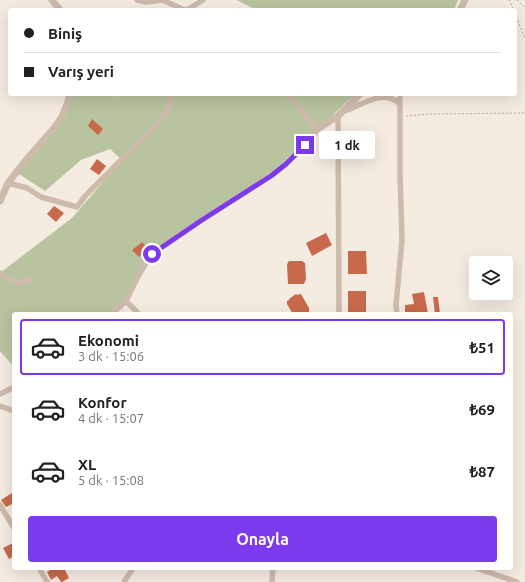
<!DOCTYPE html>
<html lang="tr">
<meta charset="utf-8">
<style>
:root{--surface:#fff;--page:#f6f6f6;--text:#202124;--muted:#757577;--line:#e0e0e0;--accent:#7c3aed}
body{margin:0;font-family:Ubuntu,sans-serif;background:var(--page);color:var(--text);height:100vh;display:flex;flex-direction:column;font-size:15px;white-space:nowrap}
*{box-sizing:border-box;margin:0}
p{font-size:13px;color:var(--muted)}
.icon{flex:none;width:22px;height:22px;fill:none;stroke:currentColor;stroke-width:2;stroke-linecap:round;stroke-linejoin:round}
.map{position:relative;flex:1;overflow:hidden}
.drawer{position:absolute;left:12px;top:312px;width:501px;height:258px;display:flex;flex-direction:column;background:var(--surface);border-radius:4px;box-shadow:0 4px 16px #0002}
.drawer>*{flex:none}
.top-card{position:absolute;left:8px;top:8px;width:509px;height:88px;border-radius:4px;box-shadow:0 4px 16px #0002;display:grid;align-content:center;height:88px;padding:0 16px;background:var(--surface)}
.tools{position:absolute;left:469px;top:256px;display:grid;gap:8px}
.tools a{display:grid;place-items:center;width:44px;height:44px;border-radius:4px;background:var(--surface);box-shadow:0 4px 16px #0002;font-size:20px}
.end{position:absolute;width:18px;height:18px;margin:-9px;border:5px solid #7c3aed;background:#fff;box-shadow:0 0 0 2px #fff}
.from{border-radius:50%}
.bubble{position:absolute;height:28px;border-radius:4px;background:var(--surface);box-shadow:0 4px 16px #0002;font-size:13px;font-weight:700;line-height:28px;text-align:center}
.top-card b{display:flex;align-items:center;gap:14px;height:38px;font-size:15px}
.top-card b+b{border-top:1px solid var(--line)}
.top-card i{width:10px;height:10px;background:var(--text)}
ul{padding:7px 0 0;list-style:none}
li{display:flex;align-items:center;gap:12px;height:56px;margin:0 8px 6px;padding:0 8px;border:2px solid transparent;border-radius:4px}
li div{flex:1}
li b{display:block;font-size:15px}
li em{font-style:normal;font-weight:700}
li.selected{border-color:var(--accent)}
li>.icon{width:36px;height:36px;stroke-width:1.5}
.primary-button{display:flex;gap:8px;margin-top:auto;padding:8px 16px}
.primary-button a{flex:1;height:46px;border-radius:4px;background:var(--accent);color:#fff;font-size:16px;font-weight:700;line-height:46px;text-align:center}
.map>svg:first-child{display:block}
.green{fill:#b8c4a0}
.building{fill:#c8694b}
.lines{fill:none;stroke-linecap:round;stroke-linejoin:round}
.path{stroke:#b9a596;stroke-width:1;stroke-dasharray:2 2;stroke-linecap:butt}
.minor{stroke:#cdbbac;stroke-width:5.5}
.tertiary{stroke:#cdbbac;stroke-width:7}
.route{stroke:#7c3aed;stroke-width:5}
</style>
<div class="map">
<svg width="525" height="582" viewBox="0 0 525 582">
<rect width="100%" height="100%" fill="#f4ebe1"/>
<!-- green -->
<path class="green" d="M237 0H458L454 10H256Z
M66 94H111L114 97 115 94H355L278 167 156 252 126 301 112 314H14V367L0 351V273L72 218 122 160 110 149 81 160 45 191 16 172 62 117Z"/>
<!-- building -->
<path class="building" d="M92 119 103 129 98 135 88 126Z
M97 159 106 166 99 175 90 169Z
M54 206 64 213 56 222 47 214Z
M326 233 332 245 312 256 306 243Z
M142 242 148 248 139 257 132 250Z
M348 251H366L367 274H348Z
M290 261H302L305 263 306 279 304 284H288L287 265 288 262Z
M348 291H366V314H348Z
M424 292 428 314 405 313V305L414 304 412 294Z
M296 294 297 295 301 294 309 308V312L306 314H293L287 304V301L289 300V299Z
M433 297H438L440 314H435Z
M12 493 14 497V503L6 507 1 500Z
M13 543 14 546V556L9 559 3 548Z
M54 568H64L69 578 62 582H61L57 576 51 580 47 572Z"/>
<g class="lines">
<!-- path -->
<path class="path" d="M509 0 514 10
M517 0 525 8
M515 13 525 39
M406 116 432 114 525 113"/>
<!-- minor -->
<path class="minor" d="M137 0 146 2 162 0 185 10
M187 10 203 0
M344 111C363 105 383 88 400 104
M338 116 339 314
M8 183 27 188 41 197 77 207 86 195 158 123 169 107 172 94
M0 273 17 284 31 279
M126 301 136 311 138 314
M112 314 126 301 142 268 151 254 189 228 271 175 286 164 314 136 316 130 313 125 288 94
M397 314 396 305 402 240 400 174V94
M0 394 14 387
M0 406 14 411
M0 505 14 528
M39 568 47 582
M476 568 517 582
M124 582 133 568
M272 582 273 568"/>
<!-- tertiary -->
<path class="tertiary" d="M52 0 60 10
M460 10 465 0
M316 130 338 116 360 94
M0 201 8 183 26 160 54 128 62 117 71 94"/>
</g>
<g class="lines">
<!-- route -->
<path class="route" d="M152 254 202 220 271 176 286 164 305 145"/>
</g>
</svg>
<div class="tools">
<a><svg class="icon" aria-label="layers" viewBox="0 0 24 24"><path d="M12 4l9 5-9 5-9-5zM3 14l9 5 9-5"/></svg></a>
</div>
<i class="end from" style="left:152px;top:254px"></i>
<i class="end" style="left:305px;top:145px"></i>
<div class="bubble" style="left:319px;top:131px;width:56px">1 dk</div>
<div class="top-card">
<b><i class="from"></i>Biniş</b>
<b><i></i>Varış yeri</b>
</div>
<section class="drawer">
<ul>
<li class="selected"><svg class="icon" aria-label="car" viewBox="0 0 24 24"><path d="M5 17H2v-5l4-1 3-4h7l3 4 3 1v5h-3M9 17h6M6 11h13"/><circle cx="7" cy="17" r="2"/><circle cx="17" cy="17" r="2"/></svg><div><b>Ekonomi</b><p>3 dk · 15:06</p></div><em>₺51</em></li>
<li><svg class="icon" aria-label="car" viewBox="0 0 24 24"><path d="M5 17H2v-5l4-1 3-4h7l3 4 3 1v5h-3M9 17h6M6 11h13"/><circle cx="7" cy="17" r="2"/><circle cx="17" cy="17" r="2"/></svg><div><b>Konfor</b><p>4 dk · 15:07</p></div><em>₺69</em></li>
<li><svg class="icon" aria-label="car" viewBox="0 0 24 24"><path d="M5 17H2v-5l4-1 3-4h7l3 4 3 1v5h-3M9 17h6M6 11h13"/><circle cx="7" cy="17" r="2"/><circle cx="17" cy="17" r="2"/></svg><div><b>XL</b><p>5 dk · 15:08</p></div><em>₺87</em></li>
</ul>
<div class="primary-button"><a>Onayla</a></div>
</section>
</div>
